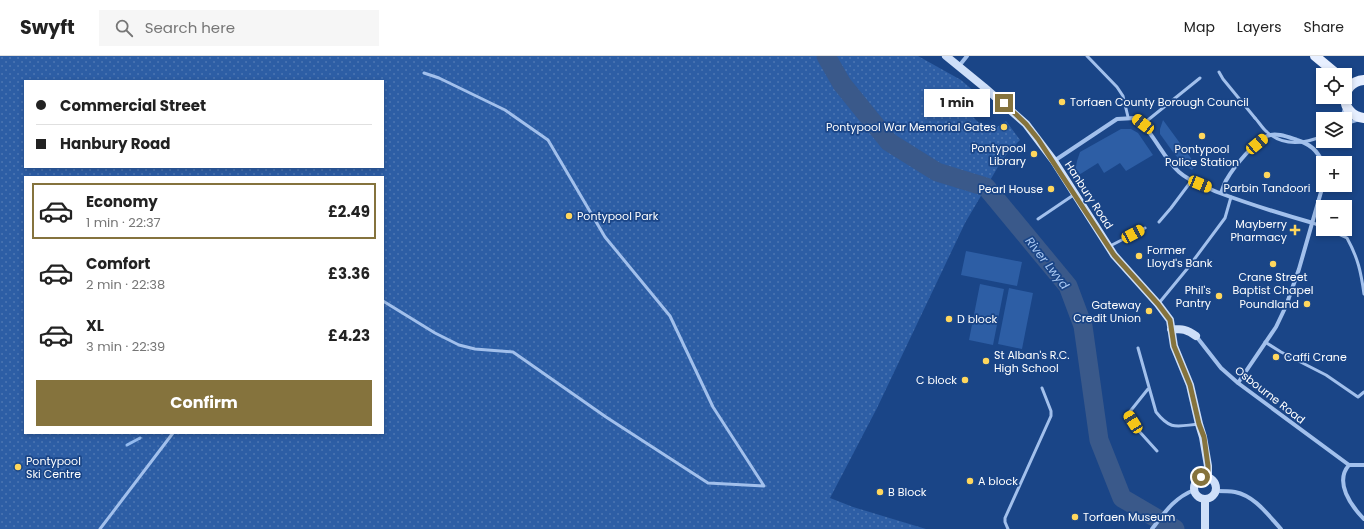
<!DOCTYPE html>
<meta charset="utf-8">
<style>
:root{--surface:#fff;--page:#f6f6f6;--text:#222;--muted:#767676;--line:#e0e0e0;--accent:#85733d}
body{margin:0;font-family:Poppins,sans-serif;background:var(--page);color:var(--text);height:100vh;display:flex;flex-direction:column;font-size:15px;white-space:nowrap}
*{box-sizing:border-box;margin:0}
p{font-size:13px;color:var(--muted)}
.icon{flex:none;width:22px;height:22px;fill:none;stroke:currentColor;stroke-width:2;stroke-linecap:round;stroke-linejoin:round}
.map{position:relative;flex:1;overflow:hidden}
.sheet{position:absolute;left:24px;top:120px;width:360px;height:258px;display:flex;flex-direction:column;background:var(--surface);border-radius:0px;box-shadow:0 2px 6px #0003}
.sheet>*{flex:none}
.guide{position:absolute;left:24px;top:24px;width:360px;height:88px;border-radius:0px;box-shadow:0 2px 6px #0003;display:grid;align-content:center;height:88px;padding:0 12px;background:var(--surface)}
.tools{position:absolute;left:1316px;top:12px;display:grid;gap:8px}
.tools a{display:grid;place-items:center;width:36px;height:36px;border-radius:0px;background:var(--surface);box-shadow:0 2px 6px #0003;font-size:20px}
.end{position:absolute;width:18px;height:18px;margin:-9px;border:5px solid #85733d;background:#fff;box-shadow:0 0 0 2px #fff}
.from{border-radius:50%}
.bubble{position:absolute;height:28px;border-radius:0px;background:var(--surface);box-shadow:0 2px 6px #0003;font-size:13px;font-weight:700;line-height:28px;text-align:center}
.car{position:absolute;width:12px;height:24px;margin:-12px -6px;border-radius:5px;box-shadow:0 0 3px 1px #0007;background:linear-gradient(#f5c518 24%,#345 0 40%,#f5c518 0 76%,#345 0 86%,#f5c518 0)}
.guide b{display:flex;align-items:center;gap:14px;height:38px;font-size:15px}
.guide b+b{border-top:1px solid var(--line)}
.guide i{width:10px;height:10px;background:var(--text)}
ul{padding:7px 0 0;list-style:none}
li{display:flex;align-items:center;gap:12px;height:56px;margin:0 8px 6px;padding:0 4px;border:2px solid transparent;border-radius:0px}
li div{flex:1}
li b{display:block;font-size:15px}
li em{font-style:normal;font-weight:700}
li.current{border-color:var(--accent)}
li>.icon{width:36px;height:36px;stroke-width:1.5}
.cta{display:flex;gap:8px;margin-top:auto;padding:8px 12px}
.cta a{flex:1;height:46px;border-radius:0px;background:var(--accent);color:#fff;font-size:16px;font-weight:700;line-height:46px;text-align:center}
header{display:flex;align-items:center;gap:24px;box-sizing:border-box;height:56px;padding:0 20px;background:var(--surface);border-bottom:1px solid var(--line)}
header strong{font-size:19px}
nav{display:flex;gap:22px;margin-inline-start:auto;font-size:14px}
.search{width:280px;height:36px;background:var(--page);display:flex;align-items:center;gap:10px;box-sizing:border-box;padding:0 14px;border-radius:0px;color:var(--muted);font-size:15px}
.map>svg:first-child{display:block}
.grass{fill:#2d5ea5}
.park{fill:url(#park-dots);fill-rule:evenodd}
.lines{fill:none;stroke-linecap:round;stroke-linejoin:round}
.stream{stroke:#94bbef;stroke-width:3}
.river{stroke:#3a598a;stroke-width:19}
.lane{stroke:#a2c0ec;stroke-width:3}
.street{stroke:#a2c0ec;stroke-width:4}
.secondary{stroke:#cedff9;stroke-width:8}
.primary{stroke:#e7efff;stroke-width:10}
.lane-bridge{stroke:#a2c0ec;stroke-width:3}
.route{stroke:#85733d;stroke-width:5}
.poi-dot{fill:#ffd75d;stroke:#1a4587;stroke-width:1.5}
.labels{text-anchor:middle;stroke-width:3.5;stroke-linejoin:round;paint-order:stroke}
.poi-label{font-size:11px;fill:#fff;stroke:#1a4587;text-anchor:start}
.street-label{font-size:11px;fill:#fff;stroke:#1a4587}
.water-label{font-size:12px;font-style:italic;fill:#adcbf4;stroke:#1a4587}
</style>
<header>
<strong>Swyft</strong>
<div class="search"><svg class="icon" aria-label="search" viewBox="0 0 24 24"><circle cx="10" cy="10" r="6"/><path d="M15 15l6 6"/></svg>Search here</div>
<nav><a>Map</a><a>Layers</a><a>Share</a></nav>
</header>
<div class="map">
<svg width="1364" height="473" viewBox="0 0 1364 473">
<defs>
<pattern id="park-dots" width="8" height="8" patternUnits="userSpaceOnUse"><rect width="8" height="8" fill="#2d5ea5"/><path d="M2 2h.1M6 6h.1" fill="none" stroke="#4c76b2" stroke-width="1.8" stroke-linecap="round"/></pattern>
</defs>
<rect width="100%" height="100%" fill="#1a4587"/>
<!-- grass -->
<path class="grass" d="M1163 64 1196 109 1192 114C1178 106 1170 91 1160 78V73Z
M1121 73H1131L1138 77 1153 99 1126 115 1120 107 1104 117 1098 107 1074 122 1077 105 1080 96Z
M966 195 1022 206 1017 230 961 219Z
M980 228 1004 233 993 289 969 284Z
M1009 232 1033 237 1022 293 998 288Z"/>
<!-- park -->
<path class="park" d="M0 0H918L961 24 976 37 962 50 989 77 1006 65 1020 84 1012 92 1002 104 965 167 877 352 830 442 853 451 926 473H0ZM25 25H383V111H25ZM25 121H383V377H25Z"/>
<g class="lines">
<!-- stream -->
<path class="stream" d="M127 389 140 382"/>
<!-- river -->
<path class="river" d="M826 0 842 28 889 86 937 116 986 131 1068 230 1083 270 1099 384 1122 442 1175 473"/>
<!-- lane -->
<path class="lane" d="M1087 0 1117 31 1123 40 1128 61
M1219 16 1223 23 1255 62
M1341 63 1345 51
M1143 68 1200 22
M1345 68 1358 64
M1038 163 1075 138
M1159 166 1171 152 1192 124
M1313 167 1323 171
M1327 173 1347 182C1358 202 1361 216 1364 238
M1110 190 1145 172
M383 245 435 277 459 289 475 293 513 296 606 361 708 427 764 430 713 351 670 260 605 181 548 84 505 54 439 22 424 17
M1159 247 1187 213 1225 162 1231 141
M1265 286 1281 296 1326 319 1358 341 1364 336
M1138 292 1156 356C1171 375 1177 370 1199 368
M1148 333 1128 358 1138 374 1157 395
M100 473 173 377
M1008 473 1005 466V462L1051 360V355L1042 332"/>
<!-- street -->
<path class="street" d="M959 10 967 0
M1054 105 1117 63 1135 62C1154 76 1162 101 1179 116 1190 126 1204 130 1217 136 1249 148 1281 158 1313 167
M1221 137C1223 133 1224 127 1227 123 1233 112 1255 85 1267 80 1276 76 1288 81 1297 84 1310 88 1317 94 1323 107
M1196 280 1221 312 1238 327 1349 409H1364
M1238 327 1276 271 1286 250 1299 213 1323 129
M1349 409C1334 426 1351 450 1364 463
M1216 435C1222 435 1229 435 1235 436 1255 440 1268 459 1281 473
M1152 473C1165 456 1174 442 1194 434"/>
<!-- secondary -->
<path class="secondary" d="M946 0 984 31 1026 68 1054 105 1114 199 1158 248 1170 264 1174 290 1190 329 1199 368 1203 381 1208 410V421
M1171 273C1182 273 1187 273 1196 280
M1194 432a11 11 0 1 1 22 0a11 11 0 1 1-22 0Z
M1205 473V443"/>
<!-- primary -->
<path class="primary" d="M1315 0 1338 19
M1364 24C1339 26 1339 59 1364 62"/>
<!-- lane-bridge -->
<path class="lane-bridge" d="M1255 62C1259 66 1262 72 1267 76 1284 91 1304 88 1323 80"/>
</g>
<g class="lines">
<!-- route -->
<path class="route" d="M1004 47 1026 68 1038 83 1114 199 1158 248 1170 264 1174 290 1190 329 1199 368 1204 381 1208 410V421H1201"/>
</g>
<!-- markers -->
<g class="poi-dot">
<circle cx="1062" cy="46" r="4"/>
<circle cx="1004" cy="71" r="4"/>
<circle cx="1202" cy="80" r="4"/>
<circle cx="1034" cy="98" r="4"/>
<circle cx="1267" cy="119" r="4"/>
<circle cx="1051" cy="133" r="4"/>
<circle cx="569" cy="160" r="4"/>
<path d="M1293 168h4v4h4v4h-4v4h-4v-4h-4v-4h4z"/>
<circle cx="1139" cy="200" r="4"/>
<circle cx="1273" cy="208" r="4"/>
<circle cx="1219" cy="240" r="4"/>
<circle cx="1307" cy="248" r="4"/>
<circle cx="1149" cy="255" r="4"/>
<circle cx="949" cy="263" r="4"/>
<circle cx="1276" cy="301" r="4"/>
<circle cx="986" cy="305" r="4"/>
<circle cx="965" cy="324" r="4"/>
<circle cx="18" cy="411" r="4"/>
<circle cx="970" cy="425" r="4"/>
<circle cx="880" cy="436" r="4"/>
<circle cx="1075" cy="461" r="4"/>
</g>
<g class="labels">
<!-- poi labels -->
<g class="poi-label">
<text x="1070" y="50">Torfaen County Borough Council</text>
<text x="996" y="75" text-anchor="end">Pontypool War Memorial Gates</text>
<text x="1026" y="96" text-anchor="end">Pontypool<tspan x="1026" dy="13">Library</tspan></text>
<text x="1202" y="97" text-anchor="middle">Pontypool<tspan x="1202" dy="13">Police Station</tspan></text>
<text x="1267" y="136" text-anchor="middle">Parbin Tandoori</text>
<text x="1043" y="137" text-anchor="end">Pearl House</text>
<text x="577" y="164">Pontypool Park</text>
<text x="1287" y="172" text-anchor="end">Mayberry<tspan x="1287" dy="13">Pharmacy</tspan></text>
<text x="1147" y="198">Former<tspan x="1147" dy="13">Lloyd's Bank</tspan></text>
<text x="1273" y="225" text-anchor="middle">Crane Street<tspan x="1273" dy="13">Baptist Chapel</tspan></text>
<text x="1211" y="238" text-anchor="end">Phil's<tspan x="1211" dy="13">Pantry</tspan></text>
<text x="1299" y="252" text-anchor="end">Poundland</text>
<text x="1141" y="253" text-anchor="end">Gateway<tspan x="1141" dy="13">Credit Union</tspan></text>
<text x="957" y="267">D block</text>
<text x="994" y="303">St Alban's R.C.<tspan x="994" dy="13">High School</tspan></text>
<text x="1284" y="305">Caffi Crane</text>
<text x="957" y="328" text-anchor="end">C block</text>
<text x="26" y="409">Pontypool<tspan x="26" dy="13">Ski Centre</tspan></text>
<text x="978" y="429">A block</text>
<text x="888" y="440">B Block</text>
<text x="1083" y="465">Torfaen Museum</text>
</g>
<!-- street labels -->
<g class="street-label">
<text transform="translate(1089 139) rotate(57)" y="4">Hanbury Road</text>
<text transform="translate(1270 339) rotate(38)" y="4">Osbourne Road</text>
</g>
<!-- water labels -->
<g class="water-label">
<text transform="translate(1047 207) rotate(52)" y="4">River Lwyd</text>
</g>
</g>
</svg>
<div class="tools">
<a><svg class="icon" aria-label="locate" viewBox="0 0 24 24"><circle cx="12" cy="12" r="6"/><path d="M12 2v4M12 18v4M2 12h4M18 12h4"/></svg></a>
<a><svg class="icon" aria-label="layers" viewBox="0 0 24 24"><path d="M12 4l9 5-9 5-9-5zM3 14l9 5 9-5"/></svg></a>
<a>+</a>
<a>−</a>
</div>
<i class="end from" style="left:1201px;top:421px"></i>
<i class="end" style="left:1004px;top:47px"></i>
<div class="bubble" style="left:924px;top:33px;width:66px">1 min</div>
<i class="car" style="left:1143px;top:68px;rotate:308deg"></i>
<i class="car" style="left:1257px;top:88px;rotate:50deg"></i>
<i class="car" style="left:1200px;top:128px;rotate:112deg"></i>
<i class="car" style="left:1133px;top:178px;rotate:62deg"></i>
<i class="car" style="left:1133px;top:366px;rotate:328deg"></i>
<div class="guide">
<b><i class="from"></i>Commercial Street</b>
<b><i></i>Hanbury Road</b>
</div>
<section class="sheet">
<ul>
<li class="current"><svg class="icon" aria-label="car" viewBox="0 0 24 24"><path d="M5 17H2v-5l4-1 3-4h7l3 4 3 1v5h-3M9 17h6M6 11h13"/><circle cx="7" cy="17" r="2"/><circle cx="17" cy="17" r="2"/></svg><div><b>Economy</b><p>1 min · 22:37</p></div><em>£2.49</em></li>
<li><svg class="icon" aria-label="car" viewBox="0 0 24 24"><path d="M5 17H2v-5l4-1 3-4h7l3 4 3 1v5h-3M9 17h6M6 11h13"/><circle cx="7" cy="17" r="2"/><circle cx="17" cy="17" r="2"/></svg><div><b>Comfort</b><p>2 min · 22:38</p></div><em>£3.36</em></li>
<li><svg class="icon" aria-label="car" viewBox="0 0 24 24"><path d="M5 17H2v-5l4-1 3-4h7l3 4 3 1v5h-3M9 17h6M6 11h13"/><circle cx="7" cy="17" r="2"/><circle cx="17" cy="17" r="2"/></svg><div><b>XL</b><p>3 min · 22:39</p></div><em>£4.23</em></li>
</ul>
<div class="cta"><a>Confirm</a></div>
</section>
</div>
